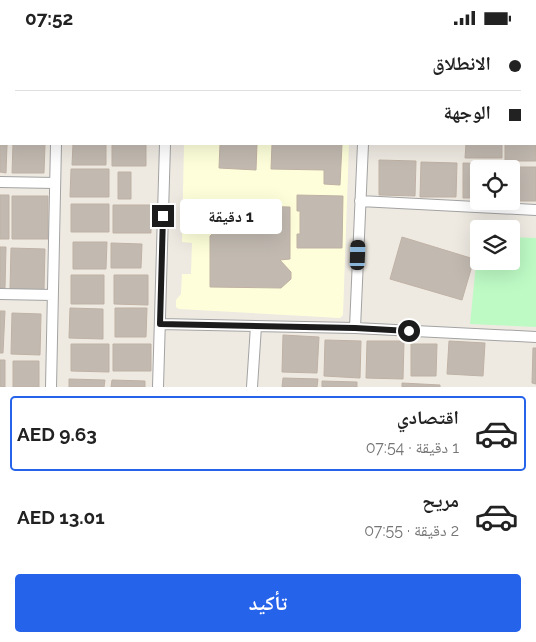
<!DOCTYPE html>
<html lang="ar">
<meta charset="utf-8">
<style>
:root{--surface:#fff;--page:#f2f2f2;--text:#222;--muted:#767676;--line:#e0e0e0;--accent:#2563eb}
body{margin:0;font-family:Raleway,"Noto Naskh Arabic",sans-serif;background:var(--page);color:var(--text);direction:rtl;height:100vh;display:flex;flex-direction:column;font-size:19px;white-space:nowrap}
*{box-sizing:border-box;margin:0}
p{font-size:16px;color:var(--muted)}
.icon{flex:none;width:28px;height:28px;fill:none;stroke:currentColor;stroke-width:2;stroke-linecap:round;stroke-linejoin:round}
.map{position:relative;height:352px;overflow:hidden;direction:ltr}
.details{display:flex;flex-direction:column;background:var(--surface);flex:1}
.details>*{flex:none}
.guide{position:absolute;left:0px;top:0px;width:536px;height:110px;box-shadow:0 5px 20px #0002;direction:rtl;display:grid;align-content:center;height:110px;padding:0 15px;background:var(--surface)}
.buttons{position:absolute;left:470px;top:125px;display:grid;gap:10px}
.buttons a{display:grid;place-items:center;width:50px;height:50px;border-radius:5px;background:var(--surface);box-shadow:0 5px 20px #0002;font-size:25px}
.end{position:absolute;width:22px;height:22px;margin:-11px;border:6px solid #1c1c1c;background:#fff;box-shadow:0 0 0 2px #fff}
.from{border-radius:50%}
.bubble{position:absolute;height:35px;border-radius:5px;background:var(--surface);box-shadow:0 5px 20px #0002;font-size:16px;font-weight:700;line-height:35px;text-align:center;direction:rtl}
.car{position:absolute;width:15px;height:30px;margin:-15px -8px;border-radius:6px;box-shadow:0 0 4px 1px #0007;background:linear-gradient(#222 24%,#8ab4d8 0 40%,#222 0 76%,#8ab4d8 0 86%,#222 0)}
.guide b{display:flex;align-items:center;gap:18px;height:48px;font-size:19px}
.guide b+b{border-top:1px solid var(--line)}
.guide i{width:12px;height:12px;background:var(--text)}
ul{padding:9px 0 0;list-style:none}
li{display:flex;align-items:center;gap:15px;height:75px;margin:0 10px 8px;padding:0 5px;border:2px solid transparent;border-radius:5px}
li div{flex:1}
li b{display:block;font-size:19px}
li em{font-style:normal;font-weight:700}
li.active{border-color:var(--accent)}
li>.icon{width:45px;height:45px;stroke-width:1.5}
.button{display:flex;gap:10px;margin-top:auto;padding:10px 15px}
.button a{flex:1;height:58px;border-radius:5px;background:var(--accent);color:#fff;font-size:20px;font-weight:700;line-height:58px;text-align:center}
.status{display:flex;justify-content:space-between;align-items:center;height:35px;padding:0 25px;background:var(--surface);direction:ltr}
.status svg{height:14px;fill:currentColor}
.map>svg:first-child{display:block}
.education{fill:#feffda}
.park{fill:#bdfac4}
.building{fill:#c2bab1;stroke:#c0b1a4}
.lines{fill:none;stroke-linecap:round;stroke-linejoin:round}
.minor-casing{stroke:#a3a3a3;stroke-width:12}
.minor{stroke:#fff;stroke-width:10}
.route{stroke:#1c1c1c;stroke-width:6}
</style>
<div class="status"><b>07:52</b><svg viewBox="0 0 49 12"><path d="M0 12V9h3v3zM5 12V6h3v6zM10 12V3h3v9zM15 12V0h3v12zM26 1h20v11H26zM47 4h2v5h-2z"/></svg></div>
<div class="map">
<svg width="536" height="352" viewBox="0 0 536 352">
<rect width="100%" height="100%" fill="#eeeae2"/>
<!-- education -->
<path class="education" d="M184 109H349L343 280 340 283 179 274 176 272V265L181 259 182 239H191L192 208 182 207Z"/>
<!-- park -->
<path class="park" d="M511 202 536 203V292L470 289 477 219 479 216V226H511Z"/>
<!-- building -->
<path class="building" d="M79 0H144L79 1Z
M535 92 536 126H505V109H535Z
M13 109H45L44 138H12Z
M73 109H106V130H72Z
M112 109H146V131H112Z
M220 109H257L256 135 219 133Z
M272 109H342L340 150 324 149V135L271 134Z
M466 109H502V123H465Z
M0 110H7L6 138 0 137Z
M379 125 416 126 415 161 379 160Z
M421 127 457 128 456 162H420Z
M463 128 500 129V134H479V163H463Z
M505 132H536V166H511V134H505Z
M71 134H109V162H70Z
M118 137H131V164H118Z
M0 160H9V204H0Z
M297 160 343 161 342 213H297V199H300V176H297Z
M12 161H48V204H12Z
M71 169H109V197H71Z
M113 170H151V198H113Z
M242 171 290 172V224L280 225 291 237V244L281 253 210 252V201L218 194 211 186V183L224 172H227L234 179Z
M402 202 474 224 462 265 390 244Z
M73 207H107L106 234H73Z
M111 208 142 209 141 233H111Z
M0 212H6L5 253H0Z
M11 213 45 214 44 255 10 254Z
M71 240H104V269H71Z
M114 240H148V270L114 269Z
M70 273 103 274V304L69 303Z
M115 273H147L146 302H115Z
M0 276H5L3 318H0Z
M12 278 41 279 40 320 11 319Z
M283 300 319 302 317 338 282 337Z
M325 305 361 306 360 343 324 341Z
M367 306H404L403 344 366 343Z
M449 306 485 308 483 341 447 339Z
M71 309H109V337L71 336Z
M113 309H151V336H113Z
M411 309H437L436 341H411Z
M533 313H536V349L532 348Z
M0 325H5V352H0Z
M13 326H39V352H13Z
M283 343 318 344 317 352H282Z
M69 344 105 345 104 352H69Z
M112 345 145 346V352H111Z
M322 346 357 347V352H322Z
M402 348 440 350V352H402Z"/>
<g class="lines">
<!-- minor casing -->
<g class="minor-casing">
<path id="minor" d="M59 1V0
M167 1V0
M258 1V0
M0 50H1
M535 69H536
M0 147 55 148
M360 166 536 175
M0 259 53 260
M160 289 355 293 536 302
M355 293 363 109
M51 352 56 109
M158 352 165 109
M252 352 256 291"/>
</g>
<!-- minor -->
<use href="#minor" class="minor"/>
</g>
<g class="lines">
<!-- route -->
<path class="route" d="M163 181 160 289 355 293 409 296"/>
</g>
</svg>
<div class="buttons">
<a><svg class="icon" aria-label="locate" viewBox="0 0 24 24"><circle cx="12" cy="12" r="6"/><path d="M12 2v4M12 18v4M2 12h4M18 12h4"/></svg></a>
<a><svg class="icon" aria-label="layers" viewBox="0 0 24 24"><path d="M12 4l9 5-9 5-9-5zM3 14l9 5 9-5"/></svg></a>
</div>
<i class="end from" style="left:409px;top:296px"></i>
<i class="end" style="left:163px;top:181px"></i>
<div class="bubble" style="left:180px;top:164px;width:102px">1 دقيقة</div>
<i class="car" style="left:358px;top:220px;rotate:2deg"></i>
<div class="guide">
<b><i class="from"></i>الانطلاق</b>
<b><i></i>الوجهة</b>
</div>
</div>
<section class="details">
<ul>
<li class="active"><svg class="icon" aria-label="car" viewBox="0 0 24 24"><path d="M5 17H2v-5l4-1 3-4h7l3 4 3 1v5h-3M9 17h6M6 11h13"/><circle cx="7" cy="17" r="2"/><circle cx="17" cy="17" r="2"/></svg><div><b>اقتصادي</b><p>1 دقيقة · 07:54</p></div><em>AED 9.63</em></li>
<li><svg class="icon" aria-label="car" viewBox="0 0 24 24"><path d="M5 17H2v-5l4-1 3-4h7l3 4 3 1v5h-3M9 17h6M6 11h13"/><circle cx="7" cy="17" r="2"/><circle cx="17" cy="17" r="2"/></svg><div><b>مريح</b><p>2 دقيقة · 07:55</p></div><em>AED 13.01</em></li>
</ul>
<div class="button"><a>تأكيد</a></div>
</section>
